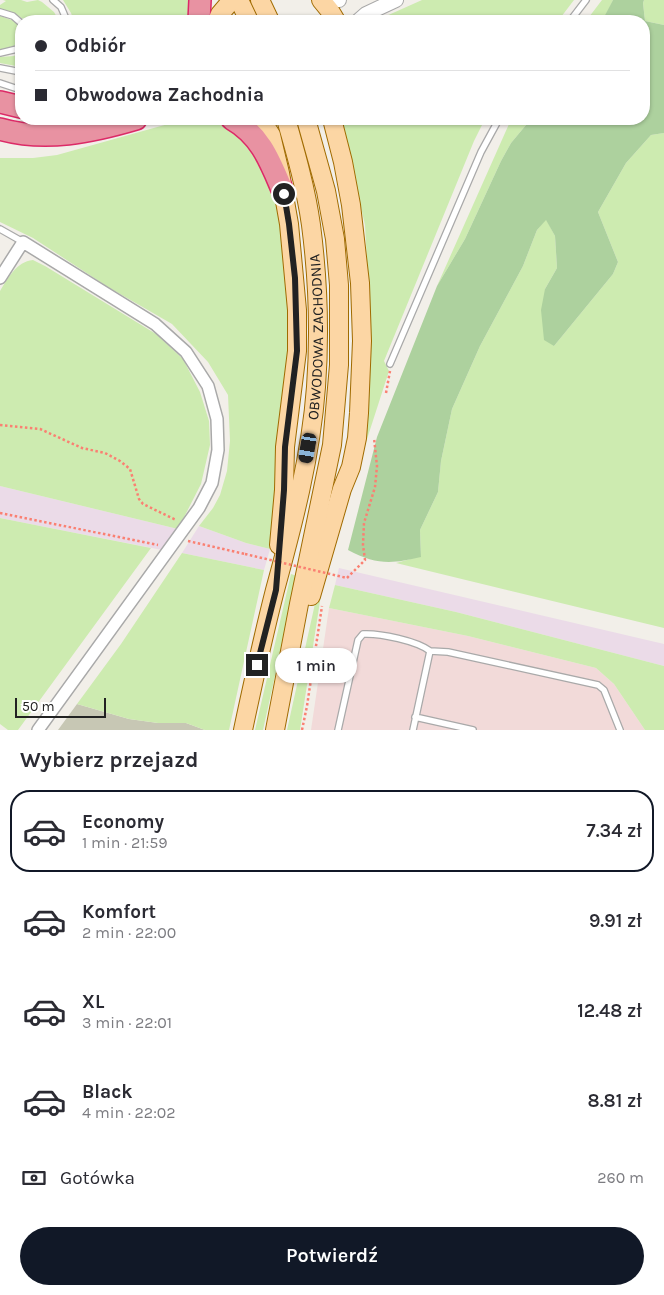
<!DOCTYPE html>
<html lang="pl">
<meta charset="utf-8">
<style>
:root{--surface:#fff;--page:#f2f2f3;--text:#2b2b33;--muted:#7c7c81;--line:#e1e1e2;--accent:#111827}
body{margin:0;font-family:Karla,sans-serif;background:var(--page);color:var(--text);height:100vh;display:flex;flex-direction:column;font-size:19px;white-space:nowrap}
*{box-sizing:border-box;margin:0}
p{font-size:16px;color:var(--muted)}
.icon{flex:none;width:28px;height:28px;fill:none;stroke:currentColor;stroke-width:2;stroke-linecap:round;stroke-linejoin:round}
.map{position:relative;height:730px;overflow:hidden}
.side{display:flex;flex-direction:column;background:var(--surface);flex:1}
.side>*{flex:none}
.top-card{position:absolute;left:15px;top:15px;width:635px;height:110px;border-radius:20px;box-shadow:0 1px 4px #0004;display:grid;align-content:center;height:110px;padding:0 20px;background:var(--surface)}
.scale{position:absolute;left:15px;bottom:12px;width:91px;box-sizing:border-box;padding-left:5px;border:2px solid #222;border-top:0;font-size:14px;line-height:18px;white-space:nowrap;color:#222;-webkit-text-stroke:4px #fff;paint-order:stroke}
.end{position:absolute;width:22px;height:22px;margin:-11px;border:6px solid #222;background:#fff;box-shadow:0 0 0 2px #fff}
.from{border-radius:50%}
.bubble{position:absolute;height:35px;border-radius:18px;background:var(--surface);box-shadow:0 1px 4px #0004;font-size:16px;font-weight:600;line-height:35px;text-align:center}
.car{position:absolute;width:15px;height:30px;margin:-15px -8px;border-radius:6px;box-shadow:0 0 4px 1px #0007;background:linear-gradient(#222 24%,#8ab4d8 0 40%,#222 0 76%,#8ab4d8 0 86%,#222 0)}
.top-card b{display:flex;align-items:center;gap:18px;height:48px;font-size:19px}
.top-card b+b{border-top:1px solid var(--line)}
.top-card i{width:12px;height:12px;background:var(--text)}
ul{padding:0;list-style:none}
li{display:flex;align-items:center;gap:15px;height:82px;margin:0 10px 8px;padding:0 10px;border:2px solid transparent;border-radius:20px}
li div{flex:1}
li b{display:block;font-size:19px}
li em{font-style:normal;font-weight:600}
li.current{border-color:var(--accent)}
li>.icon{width:45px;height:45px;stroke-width:1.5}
h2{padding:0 20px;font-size:22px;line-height:60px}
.pay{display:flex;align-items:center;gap:12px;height:55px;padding:0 20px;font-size:19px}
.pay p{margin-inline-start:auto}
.action{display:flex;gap:10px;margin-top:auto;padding:10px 20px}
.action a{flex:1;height:58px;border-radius:30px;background:var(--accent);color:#fff;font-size:20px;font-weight:600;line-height:58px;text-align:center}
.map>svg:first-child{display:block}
.commercial{fill:#f2dad9}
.industrial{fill:#ebdbe8}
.construction{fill:#c7c7b4}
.grass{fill:#cdebb0}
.forest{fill:#add19e}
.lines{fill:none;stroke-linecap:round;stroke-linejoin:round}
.service-casing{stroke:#a9a9a9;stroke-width:8}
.minor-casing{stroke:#a9a9a9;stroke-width:14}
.tertiary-casing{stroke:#a9a9a9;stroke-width:16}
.primary-casing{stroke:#a06b00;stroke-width:20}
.motorway-casing{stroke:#dc2a67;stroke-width:24}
.path{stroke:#fa8072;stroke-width:2.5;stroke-dasharray:2.5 2.5;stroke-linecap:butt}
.service{stroke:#fff;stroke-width:5.5}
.minor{stroke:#fff;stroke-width:11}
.tertiary{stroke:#fff;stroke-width:14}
.primary{stroke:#fcd6a4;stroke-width:18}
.motorway{stroke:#e892a2;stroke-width:21}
.path-bridge{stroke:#fa8072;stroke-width:2.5;stroke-dasharray:2.5 2.5;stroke-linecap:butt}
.route{stroke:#222;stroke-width:6}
.labels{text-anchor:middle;stroke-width:4;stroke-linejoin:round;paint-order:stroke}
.street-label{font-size:15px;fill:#222;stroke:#fff}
</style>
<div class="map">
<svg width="664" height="730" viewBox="0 0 664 730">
<rect width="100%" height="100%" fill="#f2efe9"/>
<!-- commercial -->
<path class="commercial" d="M329 608 468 636 596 668 614 684 645 730H311Z"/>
<!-- industrial -->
<path class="industrial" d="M0 486 178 529 162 550 0 518Z
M199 526 246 543 270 549 264 570 182 553Z
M339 568 664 644V666L456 612 335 585Z"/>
<!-- construction -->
<path class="construction" d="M77 704 129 719 158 723H186L205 730H58Z"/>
<!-- grass -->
<path class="grass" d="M3 0H21L27 2 38 0 42 2 54 12 59 21H26L16 14 0 9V5L6 1Z
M63 0H193L189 21H74L71 13Z
M422 0H574L558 21H375Z
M602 0H613L604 19 602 21H586Z
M644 0H664V25L645 21 643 3Z
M0 16C5 18 11 19 15 22 23 29 20 42 12 47 8 49 4 49 0 50Z
M21 52V67L0 63V57L14 56Z
M186 119 217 120 229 124 247 137 275 196 284 255 288 302V347L275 525 270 549 246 543 199 526 213 508 220 495 227 471 230 441 228 395 208 362 172 324 108 287 33 238 0 222V158H33L57 155Z
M341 119H485L474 141 384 361 389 371 357 470 367 422 370 370 369 299 365 225Z
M514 119H531L511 143 501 161 465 239 437 286 509 124Z
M664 133V628L396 563 421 556 420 530 438 492 441 461 452 409 480 346 523 266 537 230 546 219 555 236 557 268 545 289 554 346 613 274 618 262 598 212 626 163 651 135Z
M33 260 45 266 156 334 183 359 200 392 209 421 210 445 201 484 178 529 0 486V291C8 278 16 262 33 260Z
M0 518 151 548 18 730H8L0 724Z
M182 553 264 570 229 730H205L186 723H158L129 719 77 704 121 644Z
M291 574 297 576 263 730H255Z
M320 581 323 582 300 730H287Z
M335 585 456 612 664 666V730H645L614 684 596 668 468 636 329 608Z"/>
<!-- forest -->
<path class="forest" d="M613 0H644L643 3 645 21 664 25V133L651 135 626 163 598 212 618 262 613 274 554 346 544 340 541 310 545 289 557 268 555 236 546 220 537 230 523 266 480 346 452 409 441 461 438 492 420 530 421 557C392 564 376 565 348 550L377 437 437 286 465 239 501 161 511 143 531 119H644V21H602Z"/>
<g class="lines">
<!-- service casing -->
<g class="service-casing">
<path id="service" d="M53 0 61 7 67 21
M0 12 13 16 21 23
M570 21 586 0
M0 53 17 49 21 45
M0 68 21 72
M0 83 21 90
M0 229 23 242
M390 364 481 152 499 119
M430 651 448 652 598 685 604 690 620 730
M415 717 473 730
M338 730 358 640 363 634C380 633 417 641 430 651L413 730"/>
</g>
<!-- minor casing -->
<g class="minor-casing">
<path id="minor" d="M0 278 23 242 155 324 186 352 208 386 217 419 218 450 212 483 199 508 38 730"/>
</g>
<!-- tertiary casing -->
<g class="tertiary-casing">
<path id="tertiary" d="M322 1 339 0
M358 21 366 14 396 0"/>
</g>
<!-- primary casing -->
<g class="primary-casing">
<g id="primary">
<path d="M239 0 249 21"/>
<path d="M260 0 270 21"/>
<path d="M321 0 330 11 336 21"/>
<path d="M217 21 220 14 232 0"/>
<path d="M261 119 271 135 280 173 289 224 297 310V351L285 447 284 490 279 545"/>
<path d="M311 596 342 489 351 467 357 438 359 413 362 341 360 283 351 205 343 162 332 119"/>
<path id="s1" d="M243 730C253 683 263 637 275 590 293 524 311 456 316 387 320 333 318 279 311 225 306 189 296 154 286 119"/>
<path d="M275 730 299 604 332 445 339 365V285L335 239 326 191 306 119"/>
</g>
</g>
<!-- motorway casing -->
<g class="motorway-casing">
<path id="motorway" d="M199 21 200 0
M0 102 21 107
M232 119C262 136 271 164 284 194
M0 129C45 142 92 132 136 119"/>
</g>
<!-- path -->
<path class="path" d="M386 393 390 371
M0 425 40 429 82 448 105 453 120 461 130 469 139 499 143 504 176 520
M0 513 158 545
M188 541 245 554
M347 578 365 560 363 545 364 523 375 487 377 466 374 438
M302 730 307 706 322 606"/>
<!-- service -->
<use href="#service" class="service"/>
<!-- minor -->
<use href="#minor" class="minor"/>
<!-- tertiary -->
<use href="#tertiary" class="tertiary"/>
<!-- primary -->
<use href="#primary" class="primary"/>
<!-- motorway -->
<use href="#motorway" class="motorway"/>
<!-- path-bridge -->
<path class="path-bridge" d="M245 554 347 578"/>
</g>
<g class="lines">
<!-- route -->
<path class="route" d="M257 665 276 590 284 490 285 447 297 351 295 278 289 224 284 194"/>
</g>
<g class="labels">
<!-- street labels -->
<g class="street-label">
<text dy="5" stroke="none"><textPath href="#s1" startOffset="401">OBWODOWA ZACHODNIA</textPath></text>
</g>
</g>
</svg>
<div class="scale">50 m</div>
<i class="end from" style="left:284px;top:194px"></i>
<i class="end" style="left:257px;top:665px"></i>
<div class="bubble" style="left:275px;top:648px;width:82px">1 min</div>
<i class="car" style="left:308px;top:448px;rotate:190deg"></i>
<div class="top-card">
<b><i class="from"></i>Odbiór</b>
<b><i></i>Obwodowa Zachodnia</b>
</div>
</div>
<section class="side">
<h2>Wybierz przejazd</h2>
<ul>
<li class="current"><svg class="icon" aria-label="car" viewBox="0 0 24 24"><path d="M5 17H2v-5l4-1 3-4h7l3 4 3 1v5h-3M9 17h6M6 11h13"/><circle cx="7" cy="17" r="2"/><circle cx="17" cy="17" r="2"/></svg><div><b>Economy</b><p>1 min · 21:59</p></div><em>7.34 zł</em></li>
<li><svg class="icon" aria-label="car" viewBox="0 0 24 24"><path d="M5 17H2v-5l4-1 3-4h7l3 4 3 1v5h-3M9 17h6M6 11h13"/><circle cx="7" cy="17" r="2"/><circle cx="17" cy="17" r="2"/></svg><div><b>Komfort</b><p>2 min · 22:00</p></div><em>9.91 zł</em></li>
<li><svg class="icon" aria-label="car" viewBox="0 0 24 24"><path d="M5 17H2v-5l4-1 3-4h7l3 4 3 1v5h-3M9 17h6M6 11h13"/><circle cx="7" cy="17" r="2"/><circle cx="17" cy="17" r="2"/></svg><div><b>XL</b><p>3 min · 22:01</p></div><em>12.48 zł</em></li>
<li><svg class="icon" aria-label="car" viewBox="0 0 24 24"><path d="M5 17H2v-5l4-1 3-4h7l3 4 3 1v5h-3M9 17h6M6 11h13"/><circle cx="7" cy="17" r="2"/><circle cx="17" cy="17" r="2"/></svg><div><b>Black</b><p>4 min · 22:02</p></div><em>8.81 zł</em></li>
</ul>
<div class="pay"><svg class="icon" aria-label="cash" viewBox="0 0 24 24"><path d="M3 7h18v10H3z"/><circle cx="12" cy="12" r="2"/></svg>Gotówka<p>260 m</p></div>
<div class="action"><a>Potwierdź</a></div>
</section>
